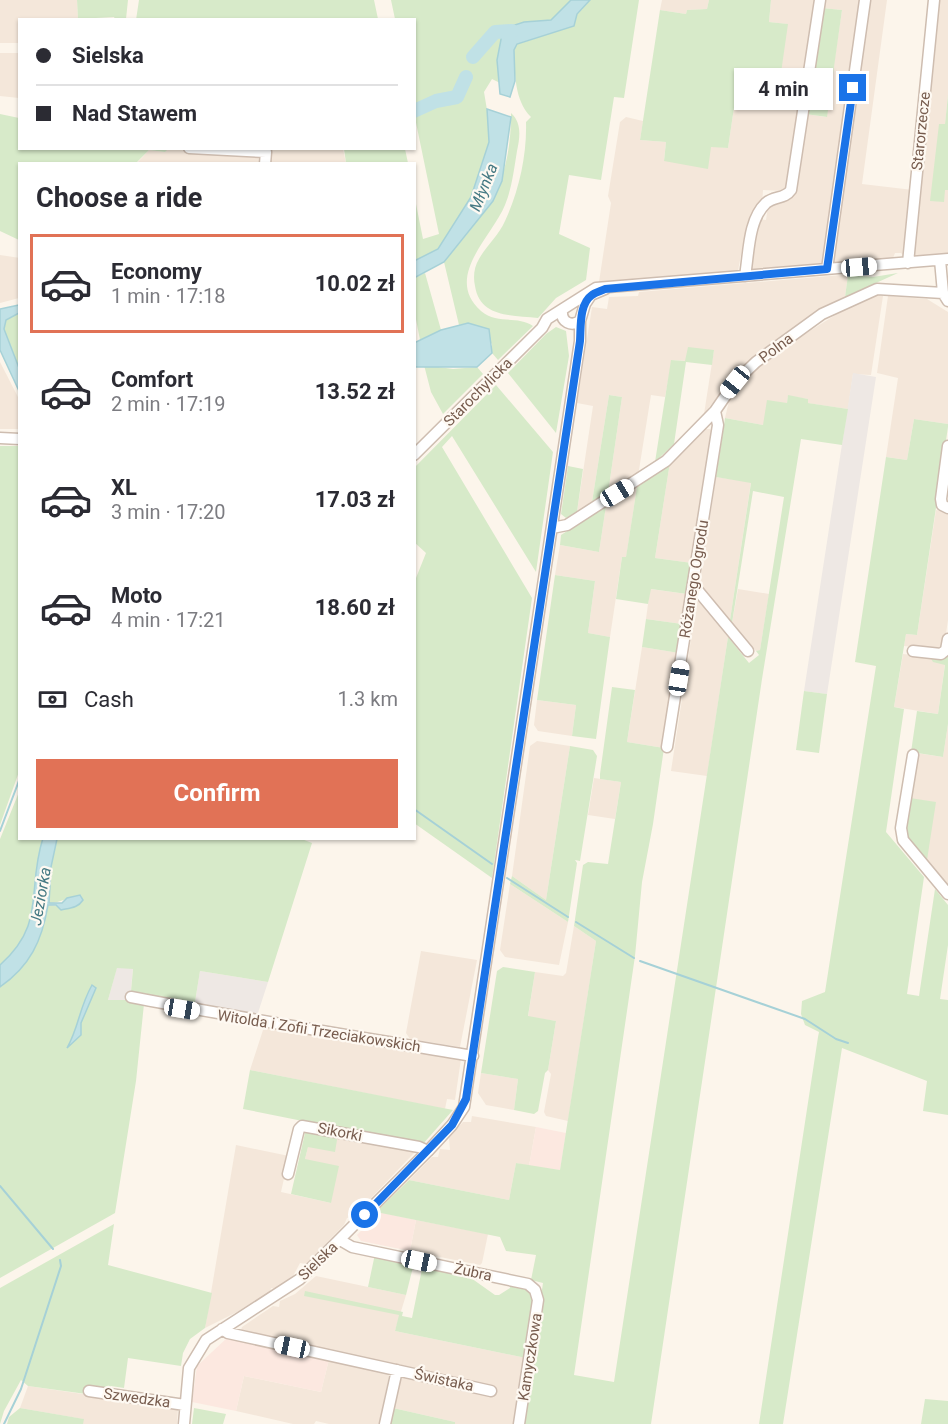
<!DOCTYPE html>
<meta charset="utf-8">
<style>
:root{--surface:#fff;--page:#f2f2f3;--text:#2b2b33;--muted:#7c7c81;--line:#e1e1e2;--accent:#e17256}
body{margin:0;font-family:Roboto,sans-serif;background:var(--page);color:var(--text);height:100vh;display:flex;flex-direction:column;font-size:22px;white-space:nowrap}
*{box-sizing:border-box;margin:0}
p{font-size:20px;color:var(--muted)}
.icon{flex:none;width:33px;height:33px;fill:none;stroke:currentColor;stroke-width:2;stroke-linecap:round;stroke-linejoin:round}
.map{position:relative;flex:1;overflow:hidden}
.drawer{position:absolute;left:18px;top:162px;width:398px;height:678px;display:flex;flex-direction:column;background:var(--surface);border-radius:0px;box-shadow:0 2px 4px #0004}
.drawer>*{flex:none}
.banner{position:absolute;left:18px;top:18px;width:398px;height:132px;border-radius:0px;box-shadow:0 2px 4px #0004;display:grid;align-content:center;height:132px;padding:0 18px;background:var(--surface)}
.end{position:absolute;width:27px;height:27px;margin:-14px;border:8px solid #1a73e8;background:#fff;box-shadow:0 0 0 3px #fff}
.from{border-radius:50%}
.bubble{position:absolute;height:42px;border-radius:0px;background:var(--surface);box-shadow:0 2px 4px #0004;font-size:20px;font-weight:700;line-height:42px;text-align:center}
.car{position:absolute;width:18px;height:36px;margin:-18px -9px;border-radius:8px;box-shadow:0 0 4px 2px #0007;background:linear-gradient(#fff 24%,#345 0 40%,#fff 0 76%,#345 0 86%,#fff 0)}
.banner b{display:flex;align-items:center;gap:21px;height:57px;font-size:22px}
.banner b+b{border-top:2px solid var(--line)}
.banner i{width:15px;height:15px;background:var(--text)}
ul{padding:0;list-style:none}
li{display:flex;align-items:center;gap:18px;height:99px;margin:0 12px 9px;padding:0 6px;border:3px solid transparent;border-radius:0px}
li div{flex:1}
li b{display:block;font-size:22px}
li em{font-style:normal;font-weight:700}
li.current{border-color:var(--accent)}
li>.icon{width:54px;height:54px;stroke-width:1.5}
h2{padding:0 18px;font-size:27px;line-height:72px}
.pay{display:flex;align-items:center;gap:15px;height:66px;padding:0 18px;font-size:22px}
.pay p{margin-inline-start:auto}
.button{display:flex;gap:12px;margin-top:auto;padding:12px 18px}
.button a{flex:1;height:69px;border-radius:0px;background:var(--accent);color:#fff;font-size:24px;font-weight:700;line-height:69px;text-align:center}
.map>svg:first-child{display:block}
.residential{fill:#f4e7da}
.commercial{fill:#fce8e0}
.industrial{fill:#eee8e4}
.green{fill:#d7eac9}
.water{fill:#c0e1e6;stroke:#a6d1d7;stroke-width:1.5}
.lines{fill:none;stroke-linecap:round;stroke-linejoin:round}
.stream{stroke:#a6d1d7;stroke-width:2}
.river{stroke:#c0e1e6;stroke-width:14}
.minor-casing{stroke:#cebdb0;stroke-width:13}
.minor{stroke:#fff;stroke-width:10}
.route{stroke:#1a73e8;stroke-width:8}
.labels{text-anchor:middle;stroke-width:4.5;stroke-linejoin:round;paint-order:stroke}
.street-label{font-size:15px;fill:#775c4e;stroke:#fef9f2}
.water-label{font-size:16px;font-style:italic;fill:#457983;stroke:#fef9f2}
</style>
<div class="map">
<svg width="948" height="1424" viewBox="0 0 948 1424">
<rect width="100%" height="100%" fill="#fcf5eb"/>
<!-- residential -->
<path class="residential" d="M0 0H77L78 19 20 20 19 43H0Z
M662 0H709L707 9 687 10 686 14 660 10Z
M771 0H816L789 185 783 191 763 190 762 205 747 241 743 244 738 271 599 282 611 203 608 196 620 122 626 117 643 121 640 140 666 142 664 160 711 146 728 148 735 101 776 108 787 24 769 22Z
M823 0H861L825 263 751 271 759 219 766 220 768 206 786 199 805 114 826 117 842 10 822 8Z
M869 0H887L862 184 913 190 904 256 901 253H895L893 258 831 263Z
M938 0H948V95L945 125 939 124 945 190H948V253L912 257Z
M0 53H19V98L0 96Z
M168 148 343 149 346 163 136 164 149 150 165 152Z
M0 255 20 258 19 298 0 303Z
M842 275H848L845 297 794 328 732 378 704 414 714 350 686 361 672 360 665 397 651 395 638 476 632 475 630 481 608 493 622 397 609 395 592 502 577 512 593 406 577 403 592 307 607 309 609 297 638 296 639 292Z
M879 295 883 296 871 375 853 374 848 409 807 403 808 399 788 396 787 403 763 425 725 418 729 401 758 367 797 339 856 302H864L865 299Z
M888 296 927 299 948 312V424L914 419 907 460 886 457 898 378 877 373Z
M0 362 19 399V429H0Z
M704 429H710L712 432 692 563 655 558 670 462Z
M716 477 751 482 730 620 700 584Z
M637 487 626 558 622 557 610 637 588 633 595 581 555 575 560 545 599 552 606 506Z
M936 510 948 512V620L944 647 930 649 904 646 906 634 917 635Z
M650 589 687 594 682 624 646 619Z
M738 589 769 594 760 650 756 651 732 623Z
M697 600 728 637 707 776 671 771Z
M642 647 679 653 664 748 627 742Z
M903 654 930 657 945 664 938 714 894 707Z
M537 700 576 705 572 736 538 731 534 725Z
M948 724V887L927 861 910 798 916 753 943 757Z
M537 741 570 746 546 900 512 876 530 746Z
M594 778 621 782 615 819 588 815Z
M510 884 568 922 559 965 505 957 500 950Z
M574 926 596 941 568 1121 546 1116 544 1112 551 1074 548 1070 556 1021 528 1017 535 972 563 976 566 973Z
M421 951 477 960 460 1047 410 1039 406 1033Z
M271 1026 461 1059 455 1100 447 1099 445 1109 250 1070 263 1030Z
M481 1073 518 1079 514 1110 486 1105 478 1093Z
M472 1116 536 1127 529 1166 516 1163 509 1200 409 1180 432 1157H438L440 1149 450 1150 449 1137 463 1122H471Z
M338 1134 412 1148 414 1153 353 1217 347 1218 344 1225 306 1264 300 1263 292 1278 276 1289 271 1288 270 1293 255 1303 205 1328 236 1145 289 1156 281 1192 331 1203 305 1159 308 1147Z
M416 1220 488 1234 482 1263 480 1265 410 1251Z
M316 1276 406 1295 395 1331 526 1358 515 1424H455V1422L393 1408 400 1378 405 1374 495 1396 496 1391 491 1386 240 1333 242 1327 273 1306 279 1307 280 1301 295 1294Z
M329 1359 386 1370 389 1376 379 1424H329L316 1421 314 1424H293L236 1411 244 1376 321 1392Z
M28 1386 178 1408 177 1424H83V1419L20 1408Z"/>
<!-- commercial -->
<path class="commercial" d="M536 1127 566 1133 560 1170 529 1166Z
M379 1212 416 1220 410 1251 361 1241 357 1235Z
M228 1337 329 1359 321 1392 244 1376 236 1411 192 1402 197 1366Z"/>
<!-- industrial -->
<path class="industrial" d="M853 373 876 377 827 694 804 691Z
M117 967 133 968 130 1000H108Z
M200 971 268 982 256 1019 194 1008Z"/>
<!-- green -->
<path class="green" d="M77 0H128L126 19H115L114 17 78 19Z
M139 0H374L378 19 136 20Z
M391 0H571L551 20 506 26 497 60 500 83 492 79 484 92 490 128 489 142 471 197 438 249 414 261V194L423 239 439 234 414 113V20L395 19Z
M590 0H639L624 98 614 97 601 180 569 175 559 234 590 248 586 280 556 298 538 318C512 315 480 318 475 286 473 277 474 267 479 259 486 246 499 235 505 221 519 191 527 155 526 122L531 117C514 100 515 73 514 50L517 44C549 35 569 27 590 0Z
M709 0H771L769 22 788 24 776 108 735 101 728 148 711 147 708 169 664 161 666 142 640 140 660 10 686 14 687 10 707 9Z
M822 8 842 10 827 117 805 114Z
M948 95V190H945L944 202 930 201 939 124H945Z
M511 113C522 123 520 137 517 151 514 169 512 188 505 205 492 237 443 277 481 311 497 325 518 315 533 326L498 360 492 353V344L468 323 459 325 444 262C488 210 511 184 511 113Z
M0 114 19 118 20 148 168 149 165 152 149 150 136 163 20 164 19 240 0 231Z
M344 149H405L408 163H346Z
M425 273 441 330 420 340 414 309V278Z
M898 273 845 297 848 275 873 277Z
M19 313V368L4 329 6 320Z
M556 327 566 331 569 356 556 433 508 373 546 334Z
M688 347 714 350 712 365 686 362 674 444 655 462 671 360 685 361Z
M424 365 453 369 477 367 483 374 443 414 431 392Z
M496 385 553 452 536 572 452 436 442 447 532 598 492 878 414 823V583L426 553 414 542V468Z
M609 395 622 397 608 493 592 502Z
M788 395 808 399V403L848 409 842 445 801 439 762 679 651 1424H522L543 1283 531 1280 536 1255 506 1251 500 1237 376 1212 409 1180 509 1200 516 1163 560 1170 596 941 574 926 583 865 588 862 608 864 621 782 600 779V774L612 687 635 690 627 742 664 748 653 824 642 882 635 956 574 1375 614 1382 728 637 749 663 759 655 756 651 760 650 784 497 753 491 732 623 730 620 751 483 716 477 725 418 763 425 767 400 787 403Z
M914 419 948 424V427L917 635 906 634 894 707 904 709 886 832 924 877 907 994 919 996 935 889 948 905V945L940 999 948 1000V1115L923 1111 927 1081 842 1048 783 1424H759L818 1037 819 1032 805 1025 801 1014 802 1001 825 992 876 666 855 662 886 457 907 460Z
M0 446H19L20 769 0 825Z
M670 462 655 558 692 563 687 594 651 589 648 604 616 599 622 557H626L637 487Z
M568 466 583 469 577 512 566 518 561 514Z
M606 506 599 552 560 545 561 535Z
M555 575 595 581 588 633 610 637 596 739 572 736 576 705 537 700Z
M646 619 682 624 679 653 642 647Z
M930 657H948V724L943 757 911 752 917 711 938 714 945 665 933 662Z
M804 691 827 694 819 753 796 750Z
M570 746 593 750 597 756 580 861 575 860 577 863 568 922 510 884 512 876 546 900Z
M19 792 20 838 43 839C26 891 47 923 0 965V839Z
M910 798 936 802 927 860 905 834Z
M299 838 312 843 268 982 200 971 194 1008 153 1000V995L131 991 133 969 117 968 108 1000H130L144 1004 136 1081 115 1213 0 1278V987C30 966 42 941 48 905L57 906 82 896C72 894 62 903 49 903L51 867 57 839Z
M503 967 535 972 528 1016 556 1021 548 1070 545 1073 538 1111 534 1114 514 1110 518 1079 481 1073 497 971Z
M250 1070 453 1110 422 1145 243 1109Z
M311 1129 338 1134 335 1152 308 1147 305 1159 339 1166 331 1203 291 1194 305 1133Z
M114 1224 108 1265 212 1293 205 1328 190 1339 183 1353 181 1366 128 1358 124 1388 111 1386 110 1391 86 1394 28 1386 21 1380 4 1411 0 1424V1288Z
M375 1254 414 1263 406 1295 368 1287Z
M423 1264 473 1274 471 1278 495 1295H499L510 1288V1285L520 1284 534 1295 526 1358 395 1331 399 1315 304 1296 305 1291 403 1312 402 1316 412 1318Z
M925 1399 948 1401V1424H921Z
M20 1408 84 1419 83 1424H7L9 1417Z
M194 1408 226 1414 223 1424H192Z
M393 1408 455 1422V1424H390Z"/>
<!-- water -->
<path class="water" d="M571 0H590L577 14 574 26 517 44 514 50 515 81 510 97 500 94 497 60 503 29 524 22 551 20Z
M487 109 511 117 502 181 493 201 444 262 414 278V261L438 249 471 197 489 142Z
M19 305V313L6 320 4 329 19 368V391L0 350V309Z
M468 323 489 329 492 353 477 367H414V343L441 330Z
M43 838 57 839 51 867 49 903H62L67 898 80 895 83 900C78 908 70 908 61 910L56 905H48C42 941 30 966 0 987V965C47 923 26 891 43 838Z
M92 985 96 988 81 1023V1035L67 1048C79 1027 79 1008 92 985Z"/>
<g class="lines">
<!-- stream -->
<path class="stream" d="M414 809 492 864
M0 831 20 778
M507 878 568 917
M576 922 634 958
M640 961 805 1019 836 1039 848 1043
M0 1186 53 1249
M4 1424 21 1389 61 1266 60 1260"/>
<!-- river -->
<path class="river" d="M473 57 495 32 512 31
M414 111 436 101 457 97 466 77"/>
<!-- minor casing -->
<g class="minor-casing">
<path id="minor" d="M189 148 266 152 265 164
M940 260 943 293 948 301
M908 263 934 0
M827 269 865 0
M745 276C749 253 748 220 766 203 774 196 785 199 791 190L820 0
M562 311C561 322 571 327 580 321
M0 438 20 439
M948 446 941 499 942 505 948 508
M414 455 542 328 547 319 596 288 948 259
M552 528 567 525 666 461 715 411 735 382 756 362 822 314 877 289 943 293
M694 586 748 651
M913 651 941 654 946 650 948 639
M667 747 718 425 715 411
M913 755 901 828 903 840 948 894
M131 997C244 1019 359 1037 473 1056
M288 1174 299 1129 302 1126 419 1147 428 1151
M340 1240 352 1247 528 1284 535 1290 538 1300 519 1424
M222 1329 228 1333 491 1391
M89 1391 185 1405
M184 1424 189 1368 206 1340 300 1279 428 1151 452 1125 464 1107 580 341V321L585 304 591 295 605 289
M385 1424 397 1370"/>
</g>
<!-- minor -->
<use href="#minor" class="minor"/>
</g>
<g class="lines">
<!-- route -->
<path class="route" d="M365 1215 452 1125 466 1099 580 341C581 327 579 304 592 295 596 292 601 291 605 289L827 269 853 88"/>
</g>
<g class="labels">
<!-- street labels -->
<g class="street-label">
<text transform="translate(921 131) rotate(-84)" y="5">Starorzecze</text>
<text transform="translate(776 348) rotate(-37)" y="5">Polna</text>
<text transform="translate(478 392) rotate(-45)" y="5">Starochylicka</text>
<text transform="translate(694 579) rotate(-81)" y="5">Różanego Ogrodu</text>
<text transform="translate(319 1031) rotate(9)" y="5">Witolda i Zofii Trzeciakowskich</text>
<text transform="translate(340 1132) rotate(11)" y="5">Sikorki</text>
<text transform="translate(318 1261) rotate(-44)" y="5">Sielska</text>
<text transform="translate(473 1272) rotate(12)" y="5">Żubra</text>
<text transform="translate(530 1357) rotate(-81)" y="5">Kamyczkowa</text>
<text transform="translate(444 1380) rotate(12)" y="5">Świstaka</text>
<text transform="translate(137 1398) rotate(8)" y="5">Szwedzka</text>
</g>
<!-- water labels -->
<g class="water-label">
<text transform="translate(483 187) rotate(-68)" y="6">Młynka</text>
<text transform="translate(40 896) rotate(-80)" y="6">Jeziorka</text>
</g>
</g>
</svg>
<i class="end from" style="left:365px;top:1215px"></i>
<i class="end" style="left:853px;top:88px"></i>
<div class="bubble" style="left:734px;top:68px;width:99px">4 min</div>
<i class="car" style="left:859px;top:267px;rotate:85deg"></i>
<i class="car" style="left:735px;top:382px;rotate:219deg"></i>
<i class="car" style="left:617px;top:493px;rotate:59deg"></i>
<i class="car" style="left:679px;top:678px;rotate:9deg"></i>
<i class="car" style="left:182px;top:1009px;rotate:99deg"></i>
<i class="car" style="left:419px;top:1261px;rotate:102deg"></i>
<i class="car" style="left:292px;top:1347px;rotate:282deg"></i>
<div class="banner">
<b><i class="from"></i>Sielska</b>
<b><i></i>Nad Stawem</b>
</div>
<section class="drawer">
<h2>Choose a ride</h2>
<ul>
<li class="current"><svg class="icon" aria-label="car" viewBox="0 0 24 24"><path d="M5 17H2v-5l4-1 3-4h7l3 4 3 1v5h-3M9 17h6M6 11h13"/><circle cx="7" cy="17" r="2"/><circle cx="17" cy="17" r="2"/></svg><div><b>Economy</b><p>1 min · 17:18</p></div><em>10.02 zł</em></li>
<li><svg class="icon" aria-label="car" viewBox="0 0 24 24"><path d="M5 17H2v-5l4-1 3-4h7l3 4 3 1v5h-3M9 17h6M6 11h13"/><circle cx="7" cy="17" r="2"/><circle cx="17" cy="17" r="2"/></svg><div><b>Comfort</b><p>2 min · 17:19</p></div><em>13.52 zł</em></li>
<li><svg class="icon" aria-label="car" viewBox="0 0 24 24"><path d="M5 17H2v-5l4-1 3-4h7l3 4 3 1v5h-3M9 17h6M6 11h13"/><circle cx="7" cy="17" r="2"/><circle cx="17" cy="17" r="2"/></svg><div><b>XL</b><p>3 min · 17:20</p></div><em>17.03 zł</em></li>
<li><svg class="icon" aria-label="car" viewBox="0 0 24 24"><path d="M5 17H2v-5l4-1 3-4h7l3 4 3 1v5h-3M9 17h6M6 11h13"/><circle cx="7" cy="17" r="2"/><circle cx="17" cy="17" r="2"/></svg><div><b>Moto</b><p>4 min · 17:21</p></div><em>18.60 zł</em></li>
</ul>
<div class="pay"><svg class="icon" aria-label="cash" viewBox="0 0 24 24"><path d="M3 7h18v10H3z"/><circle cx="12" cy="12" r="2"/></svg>Cash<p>1.3 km</p></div>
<div class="button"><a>Confirm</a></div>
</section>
</div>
